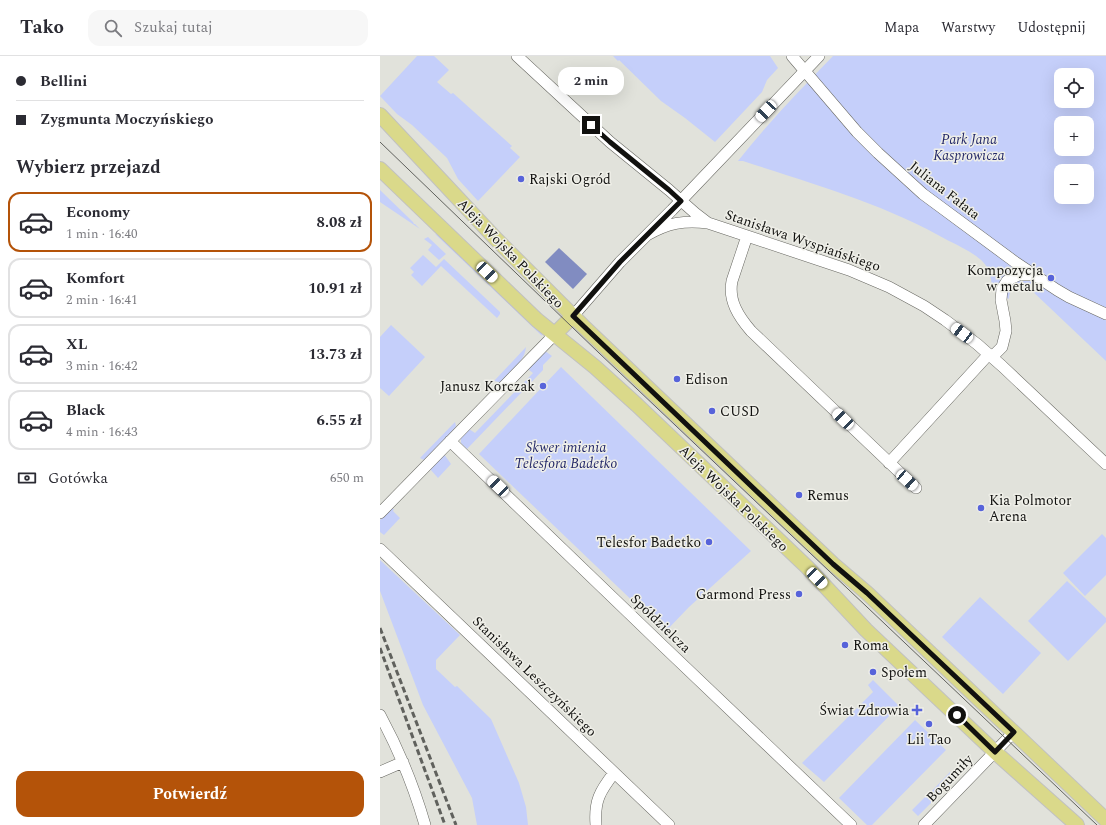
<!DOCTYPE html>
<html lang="pl">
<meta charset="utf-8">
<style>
:root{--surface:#fff;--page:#f7f7f7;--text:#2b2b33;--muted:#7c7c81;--line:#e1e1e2;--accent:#b45309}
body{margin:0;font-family:Spectral,serif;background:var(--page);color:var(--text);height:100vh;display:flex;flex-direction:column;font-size:15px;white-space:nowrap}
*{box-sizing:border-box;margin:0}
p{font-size:13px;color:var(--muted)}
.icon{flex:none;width:22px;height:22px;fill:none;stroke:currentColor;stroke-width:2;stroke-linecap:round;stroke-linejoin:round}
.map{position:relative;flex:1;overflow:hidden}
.panel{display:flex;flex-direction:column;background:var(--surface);width:380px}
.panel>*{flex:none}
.top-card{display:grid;align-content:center;height:88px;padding:0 16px;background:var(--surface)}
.fabs{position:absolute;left:674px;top:12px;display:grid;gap:8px}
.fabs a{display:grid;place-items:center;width:40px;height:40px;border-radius:8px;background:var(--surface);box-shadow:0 4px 16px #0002;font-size:20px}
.end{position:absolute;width:18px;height:18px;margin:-9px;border:5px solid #11110f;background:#fff;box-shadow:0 0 0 2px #fff}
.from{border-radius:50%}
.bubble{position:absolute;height:28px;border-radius:12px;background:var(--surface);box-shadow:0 4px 16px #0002;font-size:13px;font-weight:700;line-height:28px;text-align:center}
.car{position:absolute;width:12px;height:24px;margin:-12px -6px;border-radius:5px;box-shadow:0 0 3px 1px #0007;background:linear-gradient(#fff 24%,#345 0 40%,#fff 0 76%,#345 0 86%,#fff 0)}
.top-card b{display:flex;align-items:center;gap:14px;height:38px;font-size:15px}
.top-card b+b{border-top:1px solid var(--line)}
.top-card i{width:10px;height:10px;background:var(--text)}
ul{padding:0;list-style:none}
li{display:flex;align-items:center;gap:12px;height:60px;margin:0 8px 6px;padding:0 8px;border:2px solid var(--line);border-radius:12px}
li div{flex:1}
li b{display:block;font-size:15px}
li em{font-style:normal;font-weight:700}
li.active{border-color:var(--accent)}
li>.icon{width:36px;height:36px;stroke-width:1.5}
h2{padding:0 16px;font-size:18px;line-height:48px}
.pay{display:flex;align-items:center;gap:10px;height:44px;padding:0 16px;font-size:15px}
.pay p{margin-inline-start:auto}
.primary-button{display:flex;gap:8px;margin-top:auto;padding:8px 16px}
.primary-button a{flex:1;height:46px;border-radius:12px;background:var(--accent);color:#fff;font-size:16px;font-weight:700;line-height:46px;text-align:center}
header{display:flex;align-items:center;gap:24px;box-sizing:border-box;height:56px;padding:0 20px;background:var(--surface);border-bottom:1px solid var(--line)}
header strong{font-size:19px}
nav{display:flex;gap:22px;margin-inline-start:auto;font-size:14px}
.search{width:280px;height:36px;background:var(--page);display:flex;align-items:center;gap:10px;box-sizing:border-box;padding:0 14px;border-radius:12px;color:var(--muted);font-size:15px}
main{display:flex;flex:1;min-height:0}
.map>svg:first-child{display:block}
.green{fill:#c5cffa;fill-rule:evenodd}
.water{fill:#818cc1}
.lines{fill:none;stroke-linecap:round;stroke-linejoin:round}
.minor-casing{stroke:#676761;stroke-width:12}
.major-casing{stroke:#c1c1c1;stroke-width:16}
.minor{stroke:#fff;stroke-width:11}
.major{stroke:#dad98a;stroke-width:14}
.tram{stroke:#60615d;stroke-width:1}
.rail{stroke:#60615d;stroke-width:3;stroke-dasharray:6 3;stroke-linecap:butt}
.route{stroke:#11110f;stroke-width:5}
.poi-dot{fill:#5763da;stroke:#efefe8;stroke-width:1.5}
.labels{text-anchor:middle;stroke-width:3;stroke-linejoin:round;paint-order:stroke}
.park-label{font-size:14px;font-style:italic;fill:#242969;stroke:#efefe8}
.poi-label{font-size:14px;fill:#11110f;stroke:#efefe8;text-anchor:start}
.street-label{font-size:14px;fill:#11110f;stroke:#efefe8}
</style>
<header>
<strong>Tako</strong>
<div class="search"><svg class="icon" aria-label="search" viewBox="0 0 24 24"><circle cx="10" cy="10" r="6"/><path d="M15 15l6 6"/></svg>Szukaj tutaj</div>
<nav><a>Mapa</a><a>Warstwy</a><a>Udostępnij</a></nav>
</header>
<main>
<section class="panel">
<div class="top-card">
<b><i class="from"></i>Bellini</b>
<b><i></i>Zygmunta Moczyńskiego</b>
</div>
<h2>Wybierz przejazd</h2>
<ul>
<li class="active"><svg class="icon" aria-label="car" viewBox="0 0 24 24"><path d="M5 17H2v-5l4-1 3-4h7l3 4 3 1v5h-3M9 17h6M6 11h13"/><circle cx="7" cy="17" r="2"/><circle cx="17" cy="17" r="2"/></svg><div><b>Economy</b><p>1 min · 16:40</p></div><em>8.08 zł</em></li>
<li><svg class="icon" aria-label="car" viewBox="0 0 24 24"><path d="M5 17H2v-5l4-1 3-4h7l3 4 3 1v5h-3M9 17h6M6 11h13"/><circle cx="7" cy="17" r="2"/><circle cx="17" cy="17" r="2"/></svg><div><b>Komfort</b><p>2 min · 16:41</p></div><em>10.91 zł</em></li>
<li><svg class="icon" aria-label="car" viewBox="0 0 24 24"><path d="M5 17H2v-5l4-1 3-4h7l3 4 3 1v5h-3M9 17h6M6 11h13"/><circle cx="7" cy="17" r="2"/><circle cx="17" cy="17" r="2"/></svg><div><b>XL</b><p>3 min · 16:42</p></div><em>13.73 zł</em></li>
<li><svg class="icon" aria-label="car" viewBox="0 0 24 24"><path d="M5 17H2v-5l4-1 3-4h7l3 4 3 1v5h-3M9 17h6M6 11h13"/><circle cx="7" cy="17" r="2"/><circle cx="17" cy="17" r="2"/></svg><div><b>Black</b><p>4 min · 16:43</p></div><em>6.55 zł</em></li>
</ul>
<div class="pay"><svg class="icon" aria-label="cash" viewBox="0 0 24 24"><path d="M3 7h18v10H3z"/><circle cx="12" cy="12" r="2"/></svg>Gotówka<p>650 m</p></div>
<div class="primary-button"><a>Potwierdź</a></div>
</section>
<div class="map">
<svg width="726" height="769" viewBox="0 0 726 769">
<rect width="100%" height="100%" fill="#e1e2db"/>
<!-- green -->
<path class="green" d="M37 0H54L69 14 57 26 71 38 73 37 132 90 130 92 140 101 98 145 78 123 67 102 32 69 17 58 0 40Z
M233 0H390L398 12 387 24 382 36 335 86 305 62 281 45 239 4 238 5Z
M453 0H726V305L649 232C639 225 629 232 629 243L613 234C611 224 610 213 603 206 597 199 578 189 569 185 505 148 433 128 363 105H358C387 68 420 34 453 0ZM681 19H707V45H681ZM681 67H707V93H681ZM681 115H707V141H681Z
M0 134 33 166 34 168H35L40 173 0 146Z
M55 178 62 180 161 275 162 280Z
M48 181 66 198 59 204 48 194 52 189 44 183Z
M43 199 56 211 64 203 120 256V258L117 262 61 210 42 230 31 219 34 216 30 212Z
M11 269 45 301 9 340 0 332V281Z
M146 291C145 305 131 315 122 325L119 326 114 325Z
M165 295 172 300 163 309V314L87 393 81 387V382L89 373 95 377 153 317 149 314V312Z
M181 311 371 495 309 551 285 576 99 398Z
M75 366 76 370 74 373 44 404 40 402Z
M64 398 71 408 58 422 50 413Z
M11 452 14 453 13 455 20 462 4 479 0 476V464Z
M722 478 726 482V519L705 540 683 517Z
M0 504 80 579 56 604V613L75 631 77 630 111 663 139 727 146 751 148 769H97L92 742 43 649 0 535Z
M687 525 726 562V566L688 605 648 565Z
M600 541 661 597 623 638 562 581Z
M493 624 519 650 444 726 422 707 493 636 488 629Z
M535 664 566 694 492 769H487L459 742Z
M570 716 576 721 555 743 549 738Z
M546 740 552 746 538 760 532 754Z"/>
<!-- water -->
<path class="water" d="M179 192 207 218 193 233 165 206Z"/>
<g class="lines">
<!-- minor casing -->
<g class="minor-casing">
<path id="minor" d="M137 0 230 86 289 134 315 157 328 167
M412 0 477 76 498 97 543 138 635 206 677 234 689 241 726 258
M267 179C288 167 304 164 328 167L469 214 509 231 544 250 565 264 597 288 622 310 726 408
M367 180 352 225C348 245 359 261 371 275L536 432
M193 260 240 206 292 154 439 0
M612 301 622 291 626 275 625 265 621 244 622 233 627 225 632 222 639 219H656
M70 385 281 588 471 769
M509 407 609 298
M0 457 175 278
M0 493 289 769
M0 659C19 694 34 731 45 769
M0 716 23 706
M216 769C214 745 220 735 234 717
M544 769 634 676"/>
</g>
<!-- major casing -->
<g class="major-casing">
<path id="major" d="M0 59 115 182 203 270 453 508 487 537 726 764
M0 113 157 264 215 311 257 349 427 511 486 574 615 696 697 769
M175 278 193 260"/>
</g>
<!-- minor -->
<use href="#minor" class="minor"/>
<!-- major -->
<use href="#major" class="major"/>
<!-- tram -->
<path class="tram" d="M0 86 219 297 717 769"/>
<!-- rail -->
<path class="rail" d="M0 572 76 769
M0 592 65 769"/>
</g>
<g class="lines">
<!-- route -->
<path class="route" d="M211 69 230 86 289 134 301 145 240 206 193 260 453 508 487 537 634 676 615 696 577 659"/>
</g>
<!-- markers -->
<g class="poi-dot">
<circle cx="141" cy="123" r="4"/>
<circle cx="671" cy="222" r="4"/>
<circle cx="297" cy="323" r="4"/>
<circle cx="163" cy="330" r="4"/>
<circle cx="332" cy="355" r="4"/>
<circle cx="419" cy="439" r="4"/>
<circle cx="601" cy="452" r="4"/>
<circle cx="329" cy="486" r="4"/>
<circle cx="419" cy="538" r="4"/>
<circle cx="465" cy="589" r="4"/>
<circle cx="493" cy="616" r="4"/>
<path d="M535 648h4v4h4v4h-4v4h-4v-4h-4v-4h4z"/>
<circle cx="549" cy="668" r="4"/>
</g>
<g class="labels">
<!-- park labels -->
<g class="park-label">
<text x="589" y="88">Park Jana<tspan x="589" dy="16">Kasprowicza</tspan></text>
<text x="186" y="396">Skwer imienia<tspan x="186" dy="16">Telesfora Badetko</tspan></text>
</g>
<!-- poi labels -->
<g class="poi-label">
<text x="149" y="128">Rajski Ogród</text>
<text x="663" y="219" text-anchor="end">Kompozycja<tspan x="663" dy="16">w metalu</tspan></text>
<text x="305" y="328">Edison</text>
<text x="155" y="335" text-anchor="end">Janusz Korczak</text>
<text x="340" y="360">CUSD</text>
<text x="427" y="444">Remus</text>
<text x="609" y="449">Kia Polmotor<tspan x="609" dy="16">Arena</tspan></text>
<text x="321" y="491" text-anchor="end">Telesfor Badetko</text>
<text x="411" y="543" text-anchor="end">Garmond Press</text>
<text x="473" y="594">Roma</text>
<text x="501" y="621">Społem</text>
<text x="529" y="659" text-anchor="end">Świat Zdrowia</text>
<text x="549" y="688" text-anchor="middle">Lii Tao</text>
</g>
<!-- street labels -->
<g class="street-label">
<text transform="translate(565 134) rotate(38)" y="5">Juliana Fałata</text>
<text transform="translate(423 184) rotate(19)" y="5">Stanisława Wyspiańskiego</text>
<text transform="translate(131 197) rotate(46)" y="5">Aleja Wojska Polskiego</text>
<text transform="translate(354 442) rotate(44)" y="5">Aleja Wojska Polskiego</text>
<text transform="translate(281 567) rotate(44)" y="5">Spółdzielcza</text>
<text transform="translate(155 620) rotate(44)" y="5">Stanisława Leszczyńskiego</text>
<text transform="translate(569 722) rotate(-46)" y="5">Bogumiły</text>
</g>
</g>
</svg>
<div class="fabs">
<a><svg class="icon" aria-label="locate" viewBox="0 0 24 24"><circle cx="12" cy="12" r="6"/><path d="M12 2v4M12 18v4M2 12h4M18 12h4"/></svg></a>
<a>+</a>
<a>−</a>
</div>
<i class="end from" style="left:577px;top:659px"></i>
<i class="end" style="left:211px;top:69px"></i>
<div class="bubble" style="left:178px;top:11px;width:66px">2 min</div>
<i class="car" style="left:386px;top:55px;rotate:223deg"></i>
<i class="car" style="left:107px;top:216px;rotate:134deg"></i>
<i class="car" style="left:582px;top:277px;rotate:307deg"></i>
<i class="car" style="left:463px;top:363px;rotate:314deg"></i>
<i class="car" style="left:527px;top:424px;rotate:132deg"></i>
<i class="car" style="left:118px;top:430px;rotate:314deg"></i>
<i class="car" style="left:437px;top:522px;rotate:136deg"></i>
</div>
</main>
